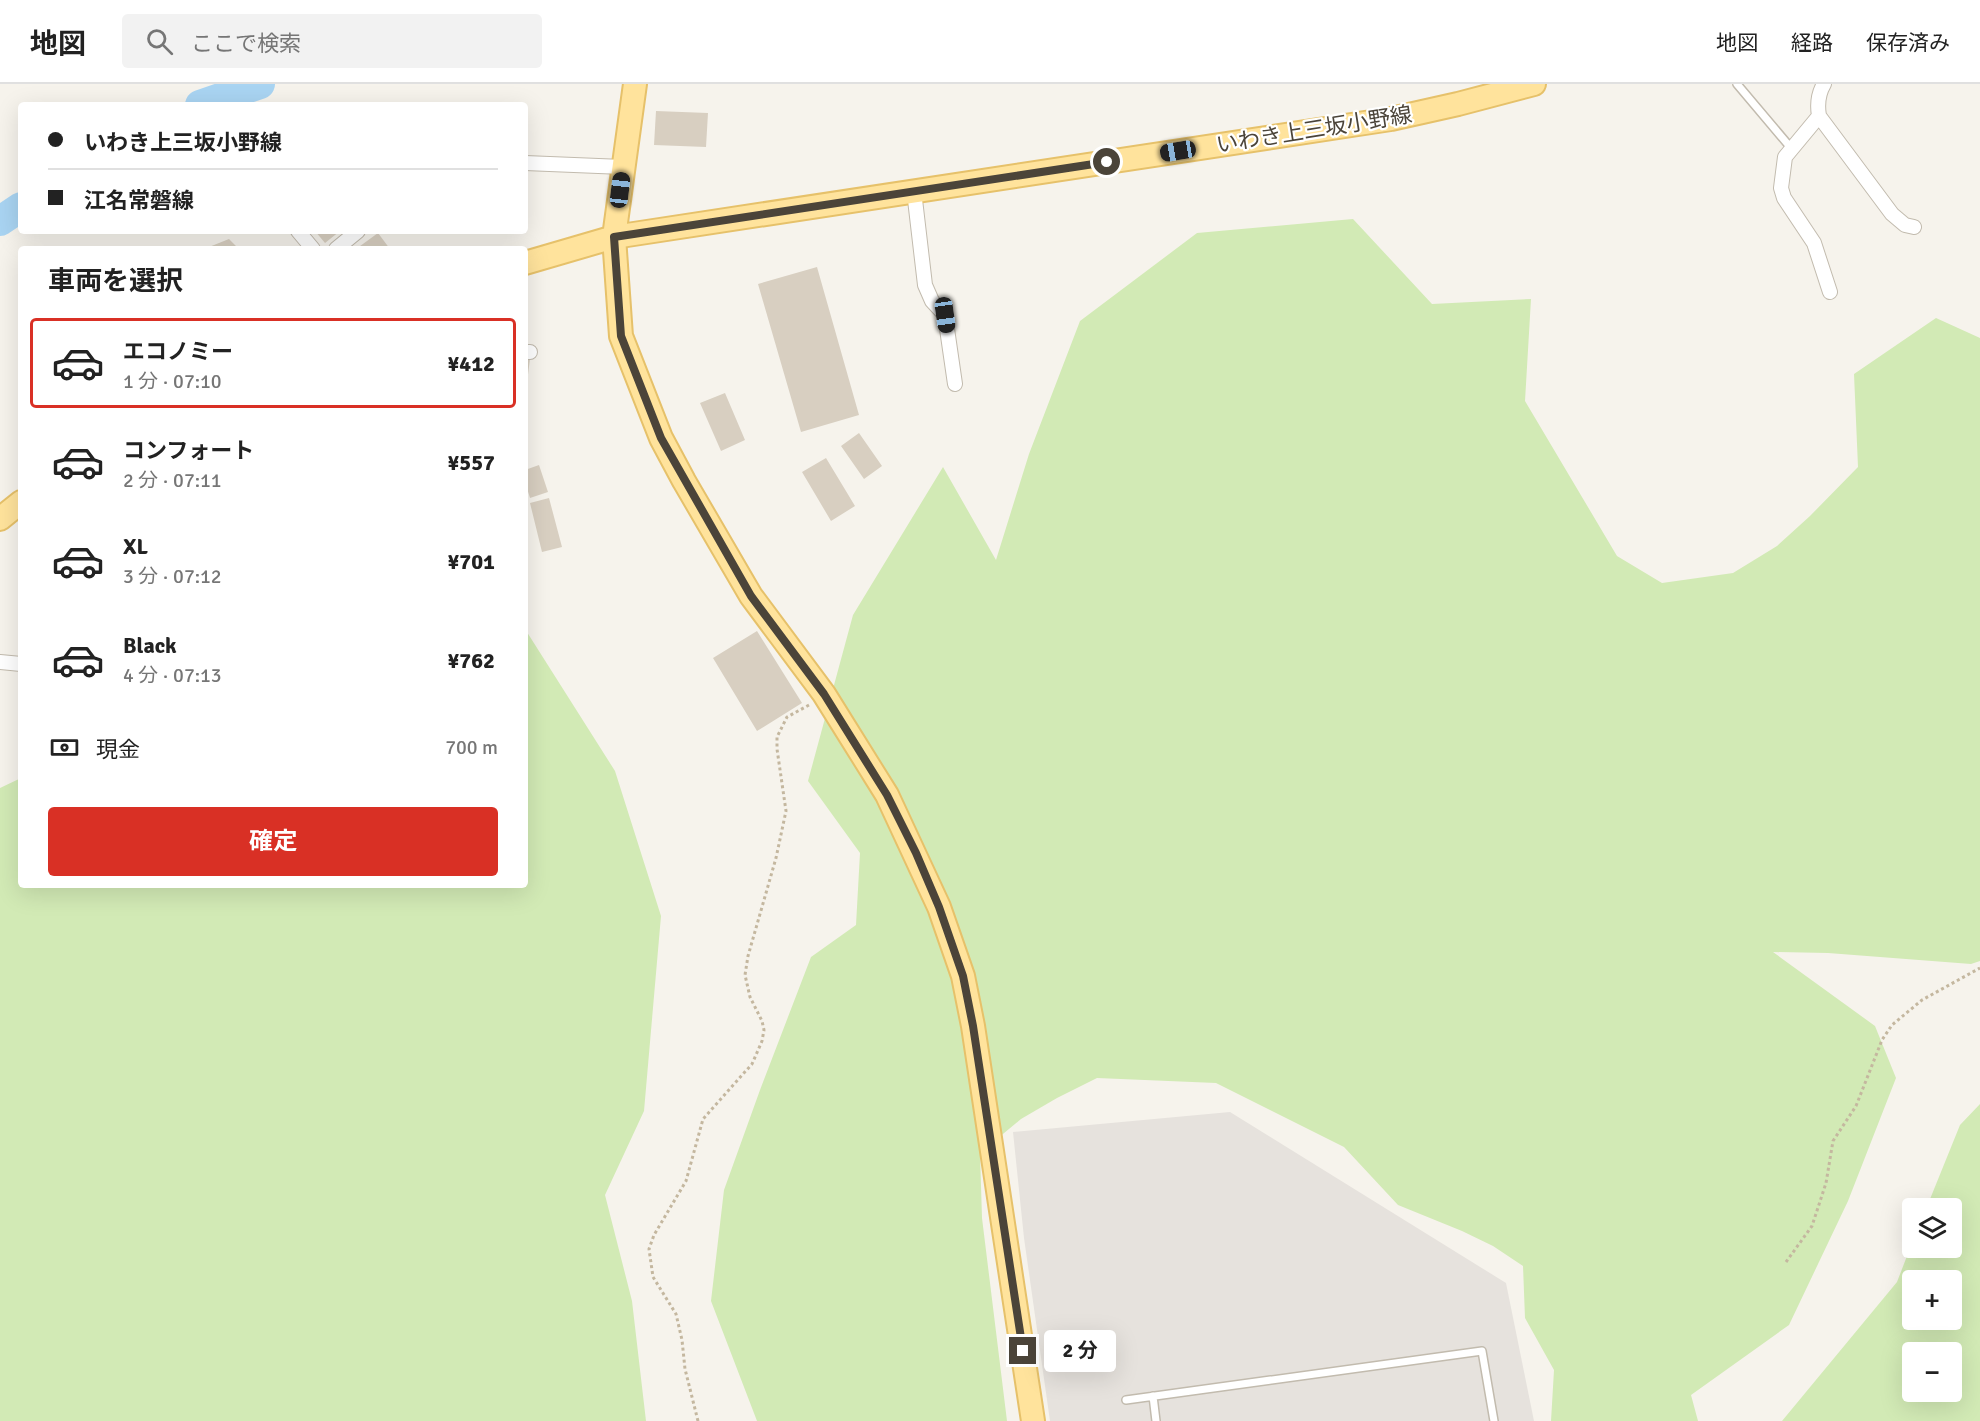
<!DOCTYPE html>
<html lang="ja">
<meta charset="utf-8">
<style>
:root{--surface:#fff;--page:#f2f2f2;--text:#222;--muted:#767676;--line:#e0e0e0;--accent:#d93025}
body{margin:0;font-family:Signika,"Noto Sans JP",sans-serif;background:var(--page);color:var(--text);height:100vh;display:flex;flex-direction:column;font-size:22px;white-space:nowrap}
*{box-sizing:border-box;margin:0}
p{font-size:20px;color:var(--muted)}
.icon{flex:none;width:33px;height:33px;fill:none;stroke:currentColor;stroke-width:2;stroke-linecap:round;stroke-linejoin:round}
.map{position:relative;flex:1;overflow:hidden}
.sheet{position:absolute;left:18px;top:162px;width:510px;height:642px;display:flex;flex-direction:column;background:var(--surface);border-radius:6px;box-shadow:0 6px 24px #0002}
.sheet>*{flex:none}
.guide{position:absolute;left:18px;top:18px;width:510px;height:132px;border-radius:6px;box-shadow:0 6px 24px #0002;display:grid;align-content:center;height:132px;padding:0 30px;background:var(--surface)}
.buttons{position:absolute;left:1902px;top:1114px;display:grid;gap:12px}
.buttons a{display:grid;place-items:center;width:60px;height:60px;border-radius:6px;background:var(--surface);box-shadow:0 6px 24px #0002;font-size:30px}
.end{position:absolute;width:27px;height:27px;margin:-14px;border:8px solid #4b4439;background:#fff;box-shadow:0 0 0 3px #fff}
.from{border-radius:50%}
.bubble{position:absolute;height:42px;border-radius:6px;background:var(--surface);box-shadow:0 6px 24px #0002;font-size:20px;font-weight:700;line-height:42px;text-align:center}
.car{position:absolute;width:18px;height:36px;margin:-18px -9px;border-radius:8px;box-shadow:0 0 4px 2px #0007;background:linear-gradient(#222 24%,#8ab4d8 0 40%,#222 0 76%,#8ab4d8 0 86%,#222 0)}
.guide b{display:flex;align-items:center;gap:21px;height:57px;font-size:22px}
.guide b+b{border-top:2px solid var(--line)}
.guide i{width:15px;height:15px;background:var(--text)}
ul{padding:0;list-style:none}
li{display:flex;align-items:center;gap:18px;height:90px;margin:0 12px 9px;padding:0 18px;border:3px solid transparent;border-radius:6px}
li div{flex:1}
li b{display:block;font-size:22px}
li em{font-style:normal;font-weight:700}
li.selected{border-color:var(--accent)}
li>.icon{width:54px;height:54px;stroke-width:1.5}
h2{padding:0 30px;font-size:27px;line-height:72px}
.pay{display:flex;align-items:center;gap:15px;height:66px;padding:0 30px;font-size:22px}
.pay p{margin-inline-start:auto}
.action{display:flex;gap:12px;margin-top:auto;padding:12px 30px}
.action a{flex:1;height:69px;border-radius:6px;background:var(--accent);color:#fff;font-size:24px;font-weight:700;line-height:69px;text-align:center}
header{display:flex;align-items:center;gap:36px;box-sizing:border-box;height:84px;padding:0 30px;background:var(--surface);border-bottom:2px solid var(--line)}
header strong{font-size:28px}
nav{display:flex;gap:33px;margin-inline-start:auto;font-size:21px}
.search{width:420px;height:54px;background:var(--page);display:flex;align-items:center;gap:15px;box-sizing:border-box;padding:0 21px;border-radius:6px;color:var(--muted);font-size:22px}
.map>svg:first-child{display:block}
.industrial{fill:#e6e2dd}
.green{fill:#d2eab5;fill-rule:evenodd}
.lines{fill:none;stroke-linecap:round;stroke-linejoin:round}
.river{stroke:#a9d4f2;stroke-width:30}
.building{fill:#d8cfc1}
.lane-casing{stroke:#c2bbae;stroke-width:10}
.street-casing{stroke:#c2bbae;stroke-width:16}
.primary-casing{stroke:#e6c16a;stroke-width:26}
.path{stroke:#c4b79f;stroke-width:3;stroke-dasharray:3 3;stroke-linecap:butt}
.lane{stroke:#fff;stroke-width:7}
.street{stroke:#fff;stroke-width:14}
.primary{stroke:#ffe39c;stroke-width:22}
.route{stroke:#4b4439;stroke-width:8}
.labels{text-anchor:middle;stroke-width:4.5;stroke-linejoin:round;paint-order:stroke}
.street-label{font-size:22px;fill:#4b4439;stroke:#fff}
</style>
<header>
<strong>地図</strong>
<div class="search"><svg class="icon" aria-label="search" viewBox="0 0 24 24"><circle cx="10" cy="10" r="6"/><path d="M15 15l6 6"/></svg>ここで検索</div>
<nav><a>地図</a><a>経路</a><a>保存済み</a></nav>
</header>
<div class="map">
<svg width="1980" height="1337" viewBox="0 0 1980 1337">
<rect width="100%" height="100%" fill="#f6f3ec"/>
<!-- industrial -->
<path class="industrial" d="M1230 1028 1506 1199 1534 1337H1050L1024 1154 1013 1048Z"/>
<!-- green -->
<path class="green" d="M1353 135 1432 220 1531 215 1525 317 1617 472 1662 499 1733 489 1777 462 1810 432 1858 383 1854 290 1936 234 1980 254V877L1971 880 1828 869 1773 868 1875 942 1896 994 1848 1117 1789 1241 1691 1311 1698 1337H1551L1554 1286 1525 1234 1523 1182 1493 1162 1462 1147 1398 1121 1344 1063 1216 999 1097 994 1057 1014 1021 1035 980 1069 982 1134 1007 1337H757L711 1217 724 1106 760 1006 811 873 856 841 860 769 808 697 853 531 943 383 996 476 1029 370 1080 237 1197 149Z
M525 545 615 687 661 832 644 1027 605 1111 632 1217 646 1337H0V704L21 694V801H525Z
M1980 1020V1337H1782L1897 1198 1912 1159V1164H1952V1125H1926L1960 1041ZM1912 1197H1952V1236H1912ZM1912 1269H1952V1308H1912Z"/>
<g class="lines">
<!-- river -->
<path class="river" d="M200 21 260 0
M0 137 21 123"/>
</g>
<!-- building -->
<path class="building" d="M656 27 708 29 706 63 654 61Z
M315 147H340L325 159Z
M378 149 390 165H356Z
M229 155 239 165H204Z
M817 183 859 331 801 348 758 200Z
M525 274 530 275 526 306H525Z
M725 309 745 356 721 367 700 319Z
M859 349 882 382 864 395 841 362Z
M826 374 855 422 831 437 802 388Z
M539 381 548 408 530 414 525 398V386Z
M549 414 562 463 542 468 530 419Z
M757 547 802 619 757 647 713 574Z"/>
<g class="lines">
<!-- lane casing -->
<g class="lane-casing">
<path id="lane" d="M1737 0 1791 64
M1153 1312 1156 1337
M1126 1316 1482 1267 1494 1337"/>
</g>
<!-- street casing -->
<g class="street-casing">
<path id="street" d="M1824 0C1818 10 1817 20 1819 32L1892 130 1905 141 1914 143
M1819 32 1785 73 1781 104 1784 114 1814 159 1830 208
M525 79 623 83
M914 107 925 201 932 217 945 231 955 300
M298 147 313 165
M336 165 358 147
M525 268H530
M0 578 21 580"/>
</g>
<!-- primary casing -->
<g class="primary-casing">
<path id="primary" d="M635 0 614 153 621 252 661 354 684 397 751 512 824 610 887 711 939 823 963 892 973 942 1033 1337
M525 179 614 153 1391 35 1458 20 1534 0
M0 435 21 418"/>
</g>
<!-- path -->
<path class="path" d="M1786 1178 1812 1142 1826 1099 1833 1057 1856 1022 1882 956 1892 941 1922 916 1980 884
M698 1337 685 1285 682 1256 676 1230 653 1193 649 1165 654 1151 686 1097 703 1035 752 980 762 957 764 946 762 937 750 913 745 891 748 872 776 774 786 727 777 665V653L787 633 809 621"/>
<!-- lane -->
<use href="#lane" class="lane"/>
<!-- street -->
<use href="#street" class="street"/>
<!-- primary -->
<use href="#primary" class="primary"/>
</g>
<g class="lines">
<!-- route -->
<path class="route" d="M1023 1267 973 942 963 892 939 823 916 769 887 711 824 610 751 512 661 354 621 252 614 153 1107 78"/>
</g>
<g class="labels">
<!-- street labels -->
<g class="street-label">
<text transform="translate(1314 45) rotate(-9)" y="8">いわき上三坂小野線</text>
</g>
</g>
</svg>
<div class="buttons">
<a><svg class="icon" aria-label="layers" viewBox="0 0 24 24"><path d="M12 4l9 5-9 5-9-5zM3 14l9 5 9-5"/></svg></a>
<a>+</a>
<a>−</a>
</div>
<i class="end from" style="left:1107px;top:78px"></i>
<i class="end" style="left:1023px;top:1267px"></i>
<div class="bubble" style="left:1044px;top:1246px;width:72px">2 分</div>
<i class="car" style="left:1178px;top:67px;rotate:261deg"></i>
<i class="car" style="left:620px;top:106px;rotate:7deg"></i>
<i class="car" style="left:945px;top:231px;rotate:172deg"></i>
<div class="guide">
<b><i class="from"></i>いわき上三坂小野線</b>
<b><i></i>江名常磐線</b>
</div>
<section class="sheet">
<h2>車両を選択</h2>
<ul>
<li class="selected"><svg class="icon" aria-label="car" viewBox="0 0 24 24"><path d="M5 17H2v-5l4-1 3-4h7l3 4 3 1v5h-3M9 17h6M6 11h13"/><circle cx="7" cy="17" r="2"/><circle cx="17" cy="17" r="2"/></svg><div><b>エコノミー</b><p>1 分 · 07:10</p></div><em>¥412</em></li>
<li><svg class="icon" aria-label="car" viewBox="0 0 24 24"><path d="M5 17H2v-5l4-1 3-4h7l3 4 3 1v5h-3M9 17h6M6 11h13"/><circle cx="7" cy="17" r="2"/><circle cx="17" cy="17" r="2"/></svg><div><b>コンフォート</b><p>2 分 · 07:11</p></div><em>¥557</em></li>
<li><svg class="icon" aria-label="car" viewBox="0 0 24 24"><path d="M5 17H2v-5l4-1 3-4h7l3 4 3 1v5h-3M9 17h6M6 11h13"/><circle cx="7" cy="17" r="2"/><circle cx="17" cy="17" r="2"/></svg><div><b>XL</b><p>3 分 · 07:12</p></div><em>¥701</em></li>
<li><svg class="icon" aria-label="car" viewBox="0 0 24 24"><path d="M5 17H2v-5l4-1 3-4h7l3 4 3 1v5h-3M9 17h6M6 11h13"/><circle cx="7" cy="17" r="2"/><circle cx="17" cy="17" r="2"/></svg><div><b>Black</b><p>4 分 · 07:13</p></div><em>¥762</em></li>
</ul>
<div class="pay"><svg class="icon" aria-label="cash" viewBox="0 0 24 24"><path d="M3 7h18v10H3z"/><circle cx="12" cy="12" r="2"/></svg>現金<p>700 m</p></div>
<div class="action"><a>確定</a></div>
</section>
</div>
